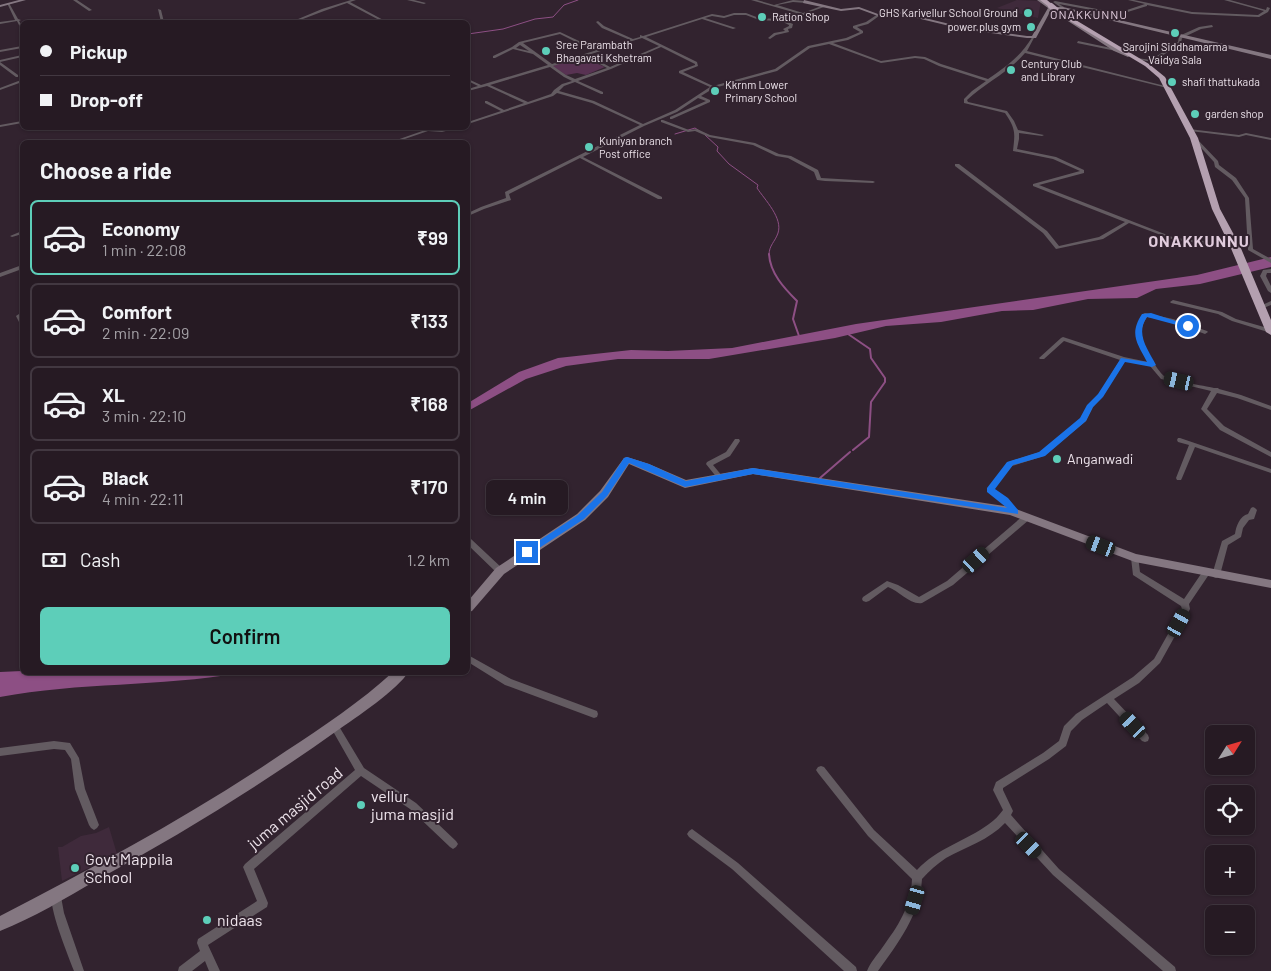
<!DOCTYPE html>
<meta charset="utf-8">
<style>
:root{--surface:#261a23;--page:#2e232b;--text:#f1f3f6;--muted:#a4a1a6;--line:#423841;--accent:#5dceb9}
body{margin:0;font-family:Barlow,sans-serif;background:var(--page);color:var(--text);height:100vh;display:flex;flex-direction:column;font-size:19px;white-space:nowrap}
*{box-sizing:border-box;margin:0}
p{font-size:16px;color:var(--muted)}
.icon{flex:none;width:28px;height:28px;fill:none;stroke:currentColor;stroke-width:2;stroke-linecap:round;stroke-linejoin:round}
.map{position:relative;flex:1;overflow:hidden}
.drawer{position:absolute;left:20px;top:140px;width:450px;height:535px;display:flex;flex-direction:column;background:var(--surface);border-radius:8px;box-shadow:0 1px 4px #0004,0 0 0 1px var(--line)}
.drawer>*{flex:none}
.top-card{position:absolute;left:20px;top:20px;width:450px;height:110px;border-radius:8px;box-shadow:0 1px 4px #0004,0 0 0 1px var(--line);display:grid;align-content:center;height:110px;padding:0 20px;background:var(--surface)}
.needle{width:32px;rotate:53deg}
.tools{position:absolute;left:1205px;top:725px;display:grid;gap:10px}
.tools a{display:grid;place-items:center;width:50px;height:50px;border-radius:8px;background:var(--surface);box-shadow:0 1px 4px #0004,0 0 0 1px var(--line);font-size:25px}
.end{position:absolute;width:22px;height:22px;margin:-11px;border:6px solid #1a73e8;background:#fff;box-shadow:0 0 0 2px #fff}
.from{border-radius:50%}
.bubble{position:absolute;height:35px;border-radius:8px;background:var(--surface);box-shadow:0 1px 4px #0004,0 0 0 1px var(--line);font-size:16px;font-weight:600;line-height:35px;text-align:center}
.car{position:absolute;width:15px;height:30px;margin:-15px -8px;border-radius:6px;box-shadow:0 0 4px 1px #0007;background:linear-gradient(#222 24%,#8ab4d8 0 40%,#222 0 76%,#8ab4d8 0 86%,#222 0)}
.top-card b{display:flex;align-items:center;gap:18px;height:48px;font-size:19px}
.top-card b+b{border-top:1px solid var(--line)}
.top-card i{width:12px;height:12px;background:var(--text)}
ul{padding:0;list-style:none}
li{display:flex;align-items:center;gap:15px;height:75px;margin:0 10px 8px;padding:0 10px;border:2px solid var(--line);border-radius:8px}
li div{flex:1}
li b{display:block;font-size:19px}
li em{font-style:normal;font-weight:600}
li.on{border-color:var(--accent)}
li>.icon{width:45px;height:45px;stroke-width:1.5}
h2{padding:0 20px;font-size:22px;line-height:60px}
.pay{display:flex;align-items:center;gap:12px;height:55px;padding:0 20px;font-size:19px}
.pay p{margin-inline-start:auto}
.button{display:flex;gap:10px;margin-top:auto;padding:10px 20px}
.button a{flex:1;height:58px;border-radius:8px;background:var(--accent);color:#111;font-size:20px;font-weight:600;line-height:58px;text-align:center}
.map>svg:first-child{display:block}
.built{fill:#3f2a3b}
.green{fill:#583252}
.water{fill:#8d4f84}
.lines{fill:none;stroke-linecap:round;stroke-linejoin:round}
.stream-far1{stroke:#8d4f84;stroke-width:1}
.stream{stroke:#8d4f84;stroke-width:2}
.street{fill:#635b61;fill-rule:evenodd}
.secondary{fill:#847781;fill-rule:evenodd}
.highway{fill:#b4a0b0;fill-rule:evenodd}
.highway-bridge{stroke:#b4a0b0;stroke-width:6}
.route{fill:#1a73e8}
.poi-dot{fill:#5dceb9;stroke:#32232f;stroke-width:2}
.labels{text-anchor:middle;stroke-width:4;stroke-linejoin:round;paint-order:stroke}
.far-poi-label{font-size:11px;fill:#ede3eb;stroke:#32232f;text-anchor:start}
.far-neighbourhood-label{font-size:12px;letter-spacing:1px;fill:#e1ccdd;stroke:#32232f}
.poi-label{font-size:14px;fill:#ede3eb;stroke:#32232f;text-anchor:start}
.far-district-label{font-size:16px;font-weight:bold;letter-spacing:1px;fill:#e1ccdd;stroke:#32232f}
.near-poi-label{font-size:16px;fill:#ede3eb;stroke:#32232f;text-anchor:start}
.near-street-label{font-size:16px;fill:#ede3eb;stroke:#32232f}
</style>
<div class="map">
<svg width="1271" height="971" viewBox="0 0 1271 971">
<rect width="100%" height="100%" fill="#32232f"/>
<!-- built -->
<path class="built" d="M1017 0 1041 1 1038 18 997 8Z
M109 827 117 854 62 881 58 847H62L81 836 96 833Z"/>
<!-- green -->
<path class="green" d="M582 57 605 67 586 75 577 73 566 75 552 66Z"/>
<!-- water -->
<path class="water" d="M1271 257V267L1200 284 1156 289 1137 298 1088 299 1033 310 1002 311 941 322 886 326 835 338 709 359H618L566 366 526 379 468 411V403L519 372 558 358 631 350 668 351 732 348 856 324 1197 275Z
M0 672 22 671 239 673C160 687 79 682 0 697Z"/>
<g class="lines">
<!-- stream-far1 -->
<path class="stream-far1" d="M468 34 503 29 535 19 553 17 564 5 578 0
M239 130 246 128
M675 134 695 128 701 132
M705 135 718 147 717 151 729 164 758 185 757 188C765 200 783 218 778 233 775 242 769 245 769 255"/>
<!-- stream -->
<path class="stream" d="M769 254C770 273 784 288 797 301L793 319 799 336
M848 334 870 349 871 358 885 378V382L871 402 869 437 853 450
M820 478 850 452"/>
<!-- street -->
<path class="street" d="M73 0H77L92 10 89 11Z
M351 0H356L350 2 387 22H383L347 3 324 11 295 22H291L322 9Z
M407 0H414L426 3 424 4Z
M751 0H757L774 5 793 0 805 1 806 3 793 2 777 5 803 13 824 5V7L807 13 826 19 824 20 804 15 800 16 791 15 783 20 793 24 792 28 788 29 789 32 776 35 770 39 768 38 774 33 785 31 783 29 789 26V25L781 21 759 20 746 15H734L724 18 712 16 705 18 736 28 733 29 702 19 646 37 697 62 698 66 683 72 713 86 775 69 808 46 846 38 860 32 853 28V26L866 22 878 14 879 16 868 24 857 27 863 31V33L848 40 833 43 881 61 915 56 925 57 941 64 988 79C1008 65 1020 57 1033 36H1035L1027 51 1169 87 1167 88 1025 53C1009 72 985 83 967 100L968 102 1007 111 1014 121 1018 130 1044 135 1042 136 1019 133V139L1017 149 1056 157 1084 170V173L1039 185 1175 238 1235 244 1238 246 1235 248 1174 240 1129 223 1103 239 1056 249 1043 233 955 166V164H959L1047 231 1059 246 1099 237 1125 222 1033 186V184L1080 171 1053 159 1013 151C1015 133 1016 129 1005 113L964 103V99L972 91 986 81 939 66 924 59 915 58 881 63 829 44 810 48 777 71 714 88 701 96 710 100V102L672 119H670V117L706 101 698 98 677 112 644 126 583 157 662 197V199H658L580 158 509 194 511 200 484 209 468 216V213L481 207 506 198 505 192 640 125 592 103 557 93 553 96 468 124V122L501 111 485 103V101H487L504 110 524 103 487 86 468 91V89L478 86 468 81V79L481 85 548 65 533 54 513 49 495 58H493V56L512 47 519 42 560 32 598 50 630 40 602 28 596 22 598 21 604 26 633 39 640 37V35L643 36 712 14 724 16 734 13H746L759 18 780 19 789 13 800 14ZM560 34 594 51 552 64 523 43ZM642 38 659 46 610 67 588 55ZM520 45 529 51 516 48ZM661 47 695 64V65L679 71V73L710 87 675 110 643 124 594 101 559 91 564 86 575 82 601 94H603V92L578 81 611 69ZM585 56 607 68 575 79 566 75 553 66ZM550 67 564 77 572 81 562 84 554 90 551 94 528 102 490 85Z
M1128 0H1134L1192 12 1258 15 1264 11 1224 0H1230L1266 10 1267 7 1270 8 1268 12 1259 17 1192 14 1147 5V6L1118 15 1059 4 1064 7 1063 9 1053 2 1055 1 1118 13 1145 4Z
M7 3H9L18 19 21 20 19 21 22 26V29H21L17 21 0 24V22L15 20Z
M158 9 161 10 164 22H161Z
M1212 25 1213 27 1201 29 1182 38 1181 43 1153 62 1135 59 1137 58 1151 60 1178 42 1179 36 1199 27Z
M1078 41 1116 49 1118 50 1116 51 1077 43Z
M22 46V48L0 52V50Z
M22 55V57L0 62 18 75V77H16L0 65V60Z
M21 80H22V82L0 90V88Z
M661 120H663L689 130 697 129 710 135 755 143 779 154 791 156 818 170 821 178 873 181 875 182 873 183 825 181 817 180 814 172 788 158 776 156 753 145 709 137 695 131 688 132 661 122Z
M22 121V123L0 127V125Z
M452 128H457L442 132 428 131 396 142H391L428 129 442 130Z
M1189 129 1239 135 1246 133 1271 138V140L1246 135 1239 137 1190 131H1189Z
M1194 138H1196L1218 161 1219 165 1236 178 1249 198 1253 249 1271 259V263L1248 250 1245 198 1232 180 1215 167 1214 162 1194 140Z
M22 231V234L12 237 10 236Z
M22 265V269L0 277V273Z
M1271 269V273H1267L1266 276 1271 286V293L1268 291 1260 276 1263 270Z
M1173 300 1222 312 1236 319 1271 329V333L1232 321 1218 314 1171 303 1170 302Z
M1271 301V305L1261 309 1258 307Z
M1145 313 1173 319 1207 331 1208 332 1205 334 1170 321 1147 317C1143 323 1141 329 1142 335 1143 346 1156 369 1164 376 1170 380 1205 386 1214 388H1218L1219 389 1241 395 1271 406V410L1237 398 1217 393 1207 409 1224 426 1271 452V457L1220 430 1202 410 1201 409 1211 391 1161 379 1150 366 1125 361 1103 396 1093 407 1086 421 1044 456 1012 466 994 489 1007 498 1019 512 1018 514H1012L1003 502 988 492 987 490 988 488 1008 462 1040 452 1081 419 1088 405 1099 394 1120 360 1064 341 1044 359H1040L1039 358 1061 338 1063 337 1124 357 1148 362C1138 343 1131 334 1143 314Z
M19 314 21 315 22 318V325L20 324 16 316Z
M1178 438H1180L1271 469V473L1195 447 1182 478 1181 480H1177L1176 478 1189 445 1178 442 1177 440Z
M735 439H739L740 441 730 456 713 465 723 477 720 479H718L706 464 707 462 726 452Z
M1253 507 1255 508 1257 510 1254 519 1249 520 1243 528 1241 537 1228 545 1220 575 1219 577 1216 578 1213 577 1212 575 1222 541 1235 534C1236 526 1240 516 1248 514L1251 508Z
M1027 514 1030 515 1031 517 1030 519 953 585 922 603C910 605 899 591 888 587L869 601 866 602 863 601 862 599 863 597 887 581 898 585 919 597 947 581 1024 515Z
M468 538 471 539 503 569 504 571 503 573H497L468 545Z
M1135 555 1138 556 1140 572 1184 599 1203 571 1206 570 1209 571 1210 573 1189 604 1190 609 1160 663 1139 683 1114 699 1148 735 1149 738 1148 741 1145 742 1142 741 1107 703 1082 720 1071 731 1066 746 1049 759 1003 788V790L1013 811 1011 815 1059 869 1175 967 1176 971H1163L1053 875 1005 823C989 840 966 847 946 858 937 864 929 871 922 879 920 915 898 943 878 971H867C870 963 877 955 882 948 898 926 911 907 912 879L868 836 818 773 816 770 818 767 821 766 824 767 874 830 917 870C937 848 966 841 989 824 995 820 999 815 1003 810L993 790 996 782 1043 753 1059 741 1064 726 1076 714 1133 677 1154 659 1182 609 1181 606 1133 575 1131 558 1132 556Z
M468 655 511 679 597 711 598 714 597 717 594 718 505 685 468 662Z
M334 722 337 723 364 768 416 803 456 841 458 844 456 847 453 849 450 847 410 809 361 776 254 869 268 903 267 907 208 945 220 971H209L205 961 192 971H178L179 967 200 951 197 943 198 939 257 901 243 867 245 864 355 770 330 726 331 723Z
M54 741 70 743 79 758 85 789 99 825 97 828 94 830 91 828 89 825 75 789 71 759 65 750 54 749 0 756V748Z
M692 829 738 863 856 967 857 971H844L732 869 689 837 687 834 689 831Z
M56 890 60 891 64 913 84 971H74C68 955 47 905 52 891Z"/>
<!-- secondary -->
<path class="secondary" d="M19 0H26L0 7V5Z
M804 0 841 9 859 7 878 14 896 11 962 27 1027 36H1032L1048 8 1037 0H1042L1052 7H1063L1271 55V59L1063 9H1057L1118 49 1131 55 1128 57 1114 51 1051 10 1036 38H1027L962 29 896 13 878 16 859 9 841 11 803 3Z
M627 457 649 464 686 480 753 468 1011 507 1136 554 1271 580V588L1135 562 1010 515 753 474 685 488 629 464 608 497 585 520 504 574 472 611 468 612V601L496 568 577 514 600 491 624 458Z
M393 672H408C400 688 354 719 338 730 261 785 180 835 97 880 66 898 33 918 0 931V916C98 865 195 813 286 751 323 727 360 702 393 672Z"/>
<!-- highway -->
<path class="highway" d="M1040 0H1047L1054 6 1049 7Z
M1055 10H1059L1149 64 1165 77 1198 138 1220 209 1240 246 1271 320V335L1266 332 1230 246 1212 209 1190 138 1159 78 1145 66 1055 12Z"/>
<!-- highway-bridge -->
<path class="highway-bridge" d="M1051 6 1057 11"/>
</g>
<!-- route -->
<path class="route" d="M1151 313 1191 326 1188 328 1147 317C1135 334 1148 349 1156 365L1152 367 1125 362 1103 397 1093 407 1086 421 1045 456 1013 465 995 489 1008 498 1018 510V514L753 474 685 487 629 463 607 496 584 519 530 554 527 555 522 552 578 515 602 492 624 458 627 457 649 464 686 481 753 468 1007 508 987 492V488L1007 462 1039 452 1080 418 1087 405 1098 394 1121 358 1147 362C1137 343 1129 334 1142 314Z"/>
<!-- markers -->
<g class="poi-dot">
<circle cx="1028" cy="13" r="5"/>
<circle cx="762" cy="17" r="5"/>
<circle cx="1031" cy="27" r="5"/>
<circle cx="1175" cy="33" r="5"/>
<circle cx="546" cy="51" r="5"/>
<circle cx="1011" cy="70" r="5"/>
<circle cx="1172" cy="82" r="5"/>
<circle cx="715" cy="91" r="5"/>
<circle cx="1195" cy="114" r="5"/>
<circle cx="589" cy="147" r="5"/>
<circle cx="1057" cy="459" r="5"/>
<circle cx="361" cy="805" r="5"/>
<circle cx="75" cy="868" r="5"/>
<circle cx="207" cy="920" r="5"/>
</g>
<g class="labels">
<!-- far-poi labels -->
<g class="far-poi-label">
<text x="1018" y="17" text-anchor="end">GHS Karivellur School Ground</text>
<text x="772" y="21">Ration Shop</text>
<text x="1021" y="31" text-anchor="end">power plus gym</text>
<text x="556" y="49">Sree Parambath<tspan x="556" dy="13">Bhagavati Kshetram</tspan></text>
<text x="1175" y="51" text-anchor="middle">Sarojini Siddhamarma<tspan x="1175" dy="13">Vaidya Sala</tspan></text>
<text x="1021" y="68">Century Club<tspan x="1021" dy="13">and Library</tspan></text>
<text x="1182" y="86">shafi thattukada</text>
<text x="725" y="89">Kkrnm Lower<tspan x="725" dy="13">Primary School</tspan></text>
<text x="1205" y="118">garden shop</text>
<text x="599" y="145">Kuniyan branch<tspan x="599" dy="13">Post office</tspan></text>
</g>
<!-- far-neighbourhood labels -->
<g class="far-neighbourhood-label">
<text x="1089" y="19">ONAKKUNNU</text>
</g>
<!-- poi labels -->
<g class="poi-label">
<text x="1067" y="464">Anganwadi</text>
</g>
<!-- far-district labels -->
<g class="far-district-label">
<text x="1199" y="247">ONAKKUNNU</text>
</g>
<!-- near-poi labels -->
<g class="near-poi-label">
<text x="371" y="802">vellur<tspan x="371" dy="18">juma masjid</tspan></text>
<text x="85" y="865">Govt Mappila<tspan x="85" dy="18">School</tspan></text>
<text x="217" y="926">nidaas</text>
</g>
<!-- near-street labels -->
<g class="near-street-label">
<text transform="translate(295 808) rotate(-40)" y="6">juma masjid road</text>
</g>
</g>
</svg>
<div class="tools">
<a><svg class="needle" viewBox="-14 -14 28 28"><path d="M0-13l5 13h-10z" fill="#e53935"/><path d="M0 13l5-13h-10z" fill="#a4a1a6"/></svg></a>
<a><svg class="icon" aria-label="locate" viewBox="0 0 24 24"><circle cx="12" cy="12" r="6"/><path d="M12 2v4M12 18v4M2 12h4M18 12h4"/></svg></a>
<a>+</a>
<a>−</a>
</div>
<i class="end from" style="left:1188px;top:326px"></i>
<i class="end" style="left:527px;top:552px"></i>
<div class="bubble" style="left:486px;top:480px;width:82px">4 min</div>
<i class="car" style="left:1179px;top:381px;rotate:283deg"></i>
<i class="car" style="left:1101px;top:546px;rotate:291deg"></i>
<i class="car" style="left:976px;top:560px;rotate:48deg"></i>
<i class="car" style="left:1179px;top:623px;rotate:29deg"></i>
<i class="car" style="left:1133px;top:725px;rotate:317deg"></i>
<i class="car" style="left:1029px;top:845px;rotate:136deg"></i>
<i class="car" style="left:915px;top:900px;rotate:196deg"></i>
<div class="top-card">
<b><i class="from"></i>Pickup</b>
<b><i></i>Drop-off</b>
</div>
<section class="drawer">
<h2>Choose a ride</h2>
<ul>
<li class="on"><svg class="icon" aria-label="car" viewBox="0 0 24 24"><path d="M5 17H2v-5l4-1 3-4h7l3 4 3 1v5h-3M9 17h6M6 11h13"/><circle cx="7" cy="17" r="2"/><circle cx="17" cy="17" r="2"/></svg><div><b>Economy</b><p>1 min · 22:08</p></div><em>₹99</em></li>
<li><svg class="icon" aria-label="car" viewBox="0 0 24 24"><path d="M5 17H2v-5l4-1 3-4h7l3 4 3 1v5h-3M9 17h6M6 11h13"/><circle cx="7" cy="17" r="2"/><circle cx="17" cy="17" r="2"/></svg><div><b>Comfort</b><p>2 min · 22:09</p></div><em>₹133</em></li>
<li><svg class="icon" aria-label="car" viewBox="0 0 24 24"><path d="M5 17H2v-5l4-1 3-4h7l3 4 3 1v5h-3M9 17h6M6 11h13"/><circle cx="7" cy="17" r="2"/><circle cx="17" cy="17" r="2"/></svg><div><b>XL</b><p>3 min · 22:10</p></div><em>₹168</em></li>
<li><svg class="icon" aria-label="car" viewBox="0 0 24 24"><path d="M5 17H2v-5l4-1 3-4h7l3 4 3 1v5h-3M9 17h6M6 11h13"/><circle cx="7" cy="17" r="2"/><circle cx="17" cy="17" r="2"/></svg><div><b>Black</b><p>4 min · 22:11</p></div><em>₹170</em></li>
</ul>
<div class="pay"><svg class="icon" aria-label="cash" viewBox="0 0 24 24"><path d="M3 7h18v10H3z"/><circle cx="12" cy="12" r="2"/></svg>Cash<p>1.2 km</p></div>
<div class="button"><a>Confirm</a></div>
</section>
</div>
